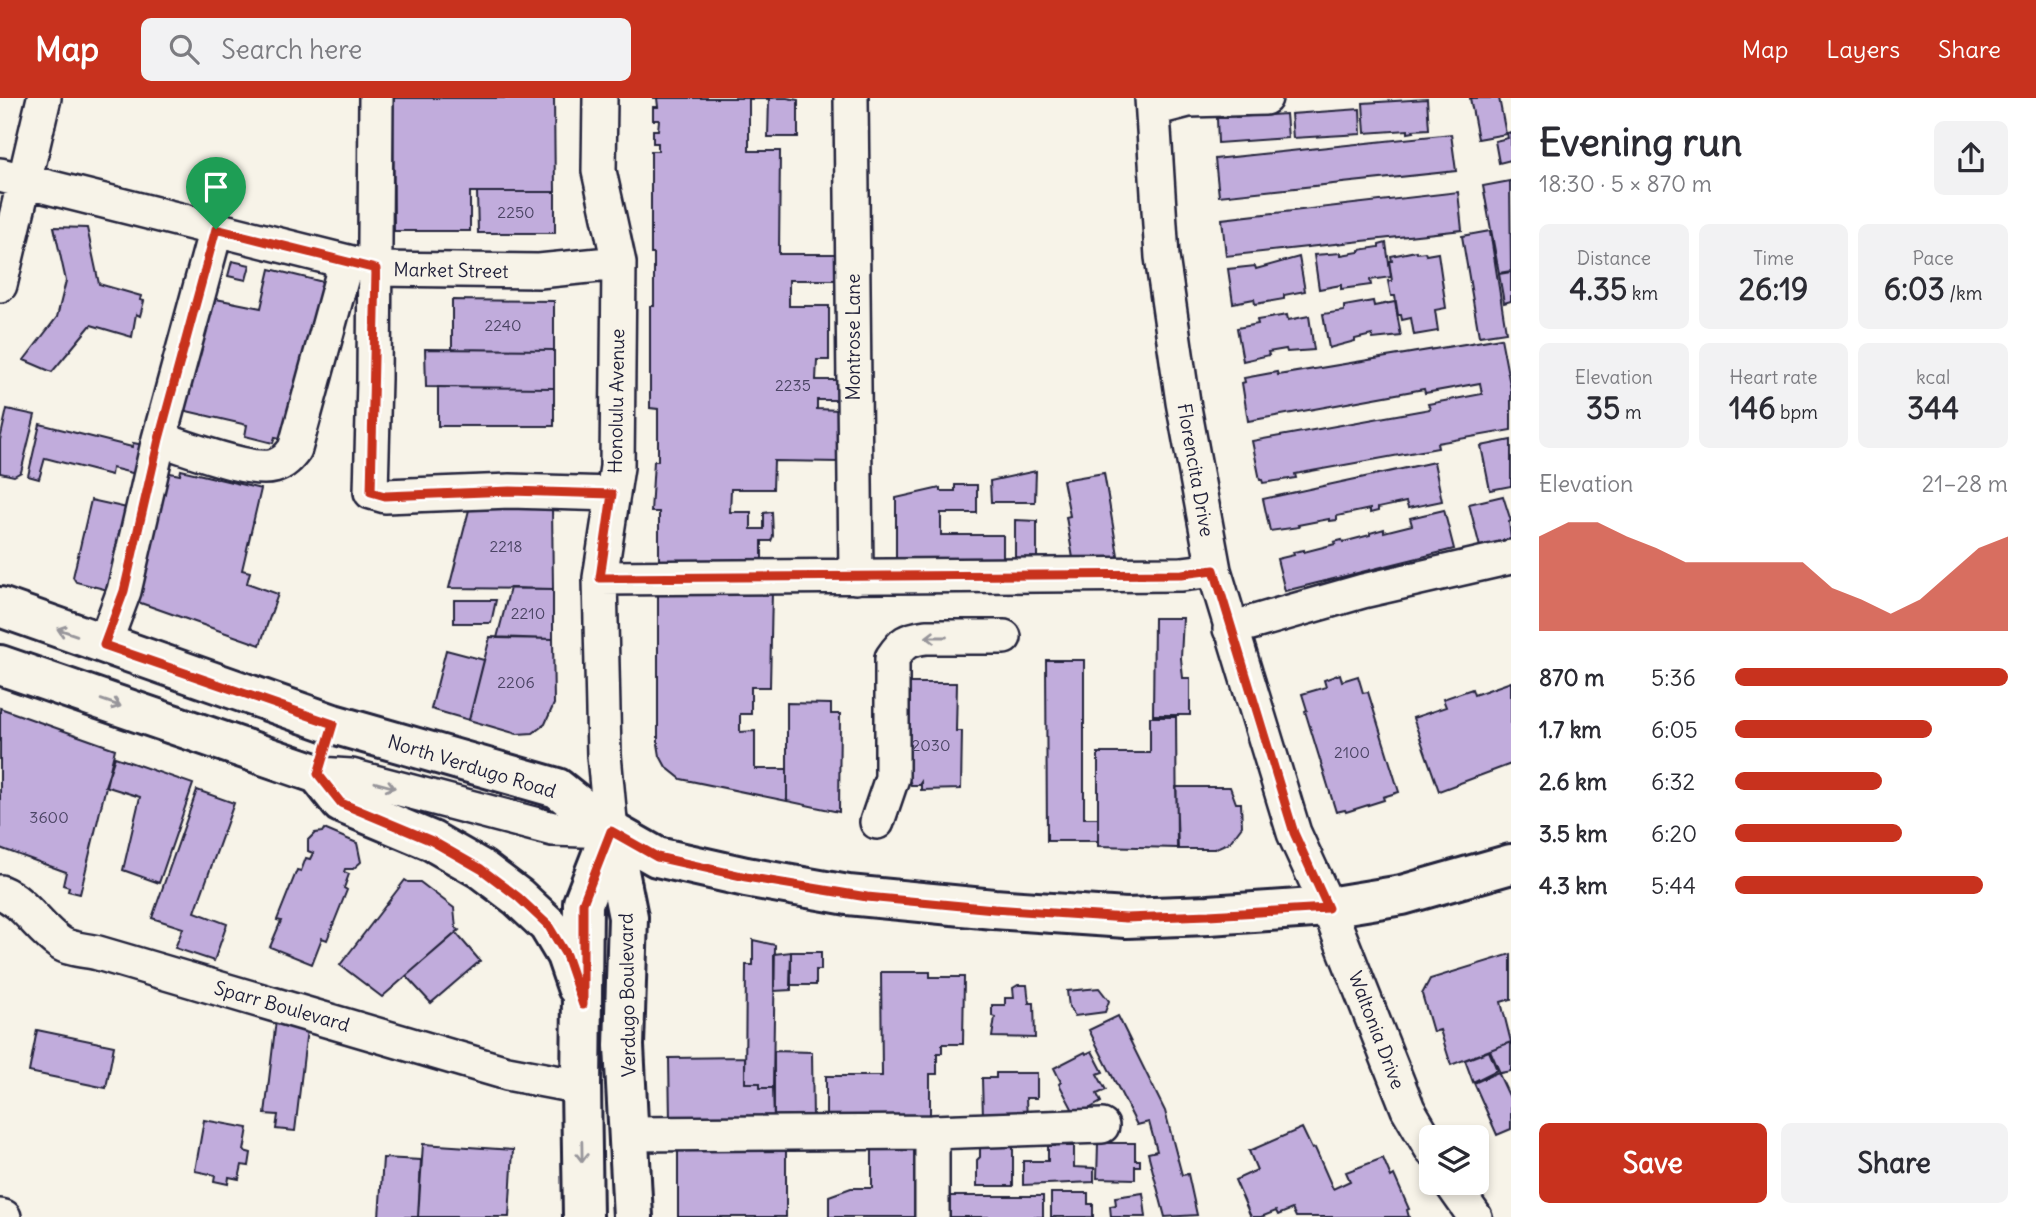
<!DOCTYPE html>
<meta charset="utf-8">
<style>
:root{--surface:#fff;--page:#f2f2f3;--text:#2b2b33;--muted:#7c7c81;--accent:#c8321e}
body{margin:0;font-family:Delius,sans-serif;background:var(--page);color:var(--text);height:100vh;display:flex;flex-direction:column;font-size:26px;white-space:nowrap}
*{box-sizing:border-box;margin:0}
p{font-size:23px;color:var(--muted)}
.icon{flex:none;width:38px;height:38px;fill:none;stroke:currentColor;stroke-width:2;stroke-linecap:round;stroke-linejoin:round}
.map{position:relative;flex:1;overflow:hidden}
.sheet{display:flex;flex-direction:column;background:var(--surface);width:525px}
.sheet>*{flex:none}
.tools{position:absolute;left:1419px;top:1027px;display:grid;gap:14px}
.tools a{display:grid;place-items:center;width:70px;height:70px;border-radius:10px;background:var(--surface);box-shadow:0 4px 10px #0003;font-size:35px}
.pin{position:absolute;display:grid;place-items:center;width:60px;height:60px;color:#fff;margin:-72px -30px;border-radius:50% 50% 50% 0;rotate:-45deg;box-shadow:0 0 7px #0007}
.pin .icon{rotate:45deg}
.round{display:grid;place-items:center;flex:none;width:74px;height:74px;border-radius:10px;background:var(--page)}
.summary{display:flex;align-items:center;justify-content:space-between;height:119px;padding:0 28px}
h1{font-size:38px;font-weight:800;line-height:52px}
.figures{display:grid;grid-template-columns:repeat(3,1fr);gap:10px;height:119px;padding:7px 28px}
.figures div{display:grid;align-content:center;border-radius:10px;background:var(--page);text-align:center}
.figures b{font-size:30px;font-weight:800}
.figures small{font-size:19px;font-weight:400}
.figures p{font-size:19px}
.chart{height:196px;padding:14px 28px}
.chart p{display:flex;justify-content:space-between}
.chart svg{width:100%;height:126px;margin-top:7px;fill:var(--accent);opacity:.7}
.action{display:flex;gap:14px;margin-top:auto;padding:14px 28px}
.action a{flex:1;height:80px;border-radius:10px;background:var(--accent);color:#fff;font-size:28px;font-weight:800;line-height:80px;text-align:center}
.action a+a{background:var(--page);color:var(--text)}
ul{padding:0 28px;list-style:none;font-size:23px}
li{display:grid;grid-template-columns:112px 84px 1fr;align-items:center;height:52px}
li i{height:18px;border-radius:9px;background:var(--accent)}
header{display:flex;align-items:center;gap:42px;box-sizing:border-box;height:98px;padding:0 35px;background:var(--accent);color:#fff}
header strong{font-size:33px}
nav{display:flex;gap:38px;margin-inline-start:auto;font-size:24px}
.search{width:490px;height:63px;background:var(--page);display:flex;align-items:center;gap:18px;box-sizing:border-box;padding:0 24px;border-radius:10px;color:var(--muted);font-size:26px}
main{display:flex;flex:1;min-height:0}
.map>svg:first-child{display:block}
</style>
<header>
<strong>Map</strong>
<div class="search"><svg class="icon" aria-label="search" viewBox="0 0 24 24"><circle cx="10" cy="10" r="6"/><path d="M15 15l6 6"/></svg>Search here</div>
<nav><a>Map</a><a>Layers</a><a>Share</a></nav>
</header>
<main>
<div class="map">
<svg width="1511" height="1119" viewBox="0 0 1511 1119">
<rect width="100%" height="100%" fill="#f7f3e8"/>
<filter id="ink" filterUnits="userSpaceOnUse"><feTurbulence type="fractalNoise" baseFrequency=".0143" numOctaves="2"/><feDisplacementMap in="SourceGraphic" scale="14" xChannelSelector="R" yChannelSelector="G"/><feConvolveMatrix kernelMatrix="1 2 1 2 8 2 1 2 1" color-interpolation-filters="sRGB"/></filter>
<g filter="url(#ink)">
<path fill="#c1acdc" stroke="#22223b" stroke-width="2" d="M393,0H554L555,94H470V133H394Z
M653,0H787L798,2V39H768L769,1H749V53H780L779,156H838V182H789V208H829V262H817L816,282H838V302H817V311L840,312V364L774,363L773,391H731L730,414H751V431H764V415L772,414L773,438L771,443H762V466H659V414H651L654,363H658V311L650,310V208H654V156H651V53H658V45H653V32H658L659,22H653V9H658L657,0Z
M1470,0H1499L1506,36L1478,41Z
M1427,1L1429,31L1413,32L1414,34L1408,35V32L1365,35L1363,5Z
M1360,11L1361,36L1293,40L1291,16Z
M1286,16L1288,40L1218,45L1217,20H1226V17H1236V19Z
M1511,34V62L1499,65L1495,43L1508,40L1507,35Z
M1451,36L1456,73L1219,98L1215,61Z
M1510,83L1511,173L1499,175L1483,88Z
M477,94H555V135H478Z
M1458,94L1462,132L1226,158L1222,121Z
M54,129L87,130L99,186L141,198L140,202L144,203L140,218L136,216L132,239L91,227L52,274L24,262L57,219L66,183Z
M1490,133L1506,234L1479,238L1462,138Z
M1386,145L1391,179L1370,182L1371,187L1341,191V187L1319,191L1314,157L1341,155V157L1359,154V152L1379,149V147Z
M1416,153L1417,155L1425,154L1426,157L1438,155L1446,210L1435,212L1438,233L1414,237L1411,220L1402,222L1401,217H1398L1395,198H1391L1388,183H1392L1389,163H1392L1391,158Z
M1299,159L1305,193L1284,197V201L1255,206L1254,201L1233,205L1228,171L1255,168L1256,171Z
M232,163L250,167L246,182L228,178Z
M270,171L323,184L285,341L275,339L273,345L245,338L247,327L178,311L206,199L261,210Z
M1511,174V203L1504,205L1499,176Z
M452,202L554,203V252L452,251Z
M1373,203L1374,208L1395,204L1401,238L1373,241L1372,237L1355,241V243L1329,250L1323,216L1344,213V208Z
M1287,217L1288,222L1309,218L1314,252L1287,254L1286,251L1268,254L1269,257L1243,263L1237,230L1258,226L1257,222Z
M1501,240L1511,292V332L1437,345L1438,350L1295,376L1296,380L1263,385L1262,382H1260L1252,343L1430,311L1428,306L1482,296L1480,285L1425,295L1424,291L1248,323L1242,285L1245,284L1244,280L1277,274L1278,277Z
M425,251L554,252V290L426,289Z
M438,289L554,290V328H438Z
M7,311L35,317L21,374L14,378L0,375V342Z
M40,326L132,349L133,345L144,347L136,376L112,370L111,377L45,360L39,381L28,378Z
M1511,342V388L1490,392L1481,348Z
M1434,364L1442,403L1408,410L1406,404L1378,410V413L1370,415V411L1337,418V422L1329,423V421L1298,427L1299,429L1270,433L1263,401Z
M181,372L261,391L242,472L250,474L247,485L278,496L260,547L135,503L165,374L180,377Z
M1036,373L1035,404H991L990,383Z
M1104,375L1119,463L1074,466L1066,419L1070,418L1063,382Z
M955,387H977V415H941V437H1003V465H896V400L940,390V393H955Z
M1503,398L1511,423L1509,424L1511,442L1480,449L1469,406Z
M91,402L127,410L108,492L76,484L73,479Z
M552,407L553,491L449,490L470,408Z
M1444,412L1454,451L1285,493L1277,461L1294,457L1293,454L1304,452V454L1335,446L1334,444L1342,442L1343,444L1370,437V435L1384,431V434L1412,427L1410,420Z
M1015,422L1037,423V465H1015Z
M510,490L553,491V541L497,540Z
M658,492L772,493L770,589H751V616H740V634L755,633V671H787V703L681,681L666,669L660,658L658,646Z
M454,502H496L491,525H454Z
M1154,520H1183L1181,560L1183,580H1190V617H1153Z
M490,539L553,541L554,606L545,626L533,635L517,636L469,622Z
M446,552L484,562L469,622L431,611Z
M1046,562H1084V720H1098V743H1047Z
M1340,576L1342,583L1358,578L1363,595L1368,594L1399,694L1383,699L1384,702L1346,714L1345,712L1336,714L1305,613L1307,612L1302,596L1326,589L1324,582Z
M1511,584V666L1439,693L1413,620L1446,609L1443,601L1472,591L1474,597Z
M898,585H957L956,633H962L961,691L921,692V684L919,687H911L910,684L904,683Z
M787,605L831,606V616H840L839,714L787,703Z
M0,610L115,651L80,796L68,793L69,789L63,787L66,774L0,750Z
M1150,619H1176L1177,750L1098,748V655H1150Z
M115,659L193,686L159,785L123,772L140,699L105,688Z
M1176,689H1230L1236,705H1241L1242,728L1230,744L1214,751H1178Z
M197,692L234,705L195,814L227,826L214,863L175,850L183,830L152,820Z
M324,731L357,745L361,764L353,771H345L344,774L349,776L344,790L347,792L327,842L322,840L312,866L270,849L281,823L277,822L297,772L301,773L306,760L310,761L313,755L308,753V742L315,735L322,734Z
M405,782L408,784H420L454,810L456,830L459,832L382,899L340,867Z
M456,835L480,863L431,905L406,878Z
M753,842L775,847L773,990H760V985H745L746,867H753Z
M791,854V892L774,893V856Z
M791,854H821V872H816V887H790Z
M1511,856V901L1501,904L1511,944L1451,967L1440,932L1433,934L1422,896L1430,881Z
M881,874H930V879H964L963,946H942V955H937V976H930V1022H826V978H882Z
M1018,887H1027L1029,905H1034L1035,940L992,939L995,919L992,918V907H1005V900H1014L1013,890Z
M1099,890L1109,903L1105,914L1075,918L1069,909L1067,893Z
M1118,918L1165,1013L1182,1077L1188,1076L1197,1117L1165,1119L1148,1055L1157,1053L1149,1024L1137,1027L1089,932Z
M276,922L307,931L295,1033L276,1031L278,1017L265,1016Z
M37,932L114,948L106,990L29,974Z
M1511,944V973L1500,975L1490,952Z
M774,953L812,954L813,1022L774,1023Z
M1092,953L1103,974L1097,976L1106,992L1097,996L1101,1004L1076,1018L1059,986L1061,984L1054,970L1085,954L1086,956Z
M1489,953L1497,972L1473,984L1465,962Z
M745,959V985H760V990H773L774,1023L670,1024L669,960Z
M1498,974L1511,1002V1031L1497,1037L1474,985Z
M996,975H1037V1000H1026L1027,1020H983L982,980H996Z
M204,1022L248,1030L244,1053L251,1055L249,1068L242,1067L239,1081L229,1079L228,1086L214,1083L215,1077L195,1073Z
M1302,1030L1312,1051L1315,1050L1333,1091L1350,1083L1346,1074L1383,1060L1391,1079L1394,1077L1409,1111L1407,1112L1409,1119H1296L1292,1111L1278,1117L1276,1113L1261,1119H1251L1235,1082L1257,1072L1249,1053Z
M1055,1040L1067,1041V1048H1074V1069L1094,1070V1084L1023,1087V1063H1048V1048H1055Z
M980,1045H1013V1088H977V1062L980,1059Z
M1098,1045H1135V1062H1140V1068H1135V1081L1097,1080Z
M423,1046L513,1052L509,1119H418Z
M786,1051V1119H678V1052Z
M872,1051H915V1119H829V1098L851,1090H872Z
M383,1060L421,1062L418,1119H379Z
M1051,1095H1088V1106H1093V1119H1051Z
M1143,1095L1146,1119H1111L1110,1108L1116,1107L1115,1099Z
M944,1098H1043V1119H944Z"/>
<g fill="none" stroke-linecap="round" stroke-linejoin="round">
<g stroke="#22223b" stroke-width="38">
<path id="minor" d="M376,0L374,281L371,394L385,398L510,393L613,396
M851,0L856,479
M1152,0L1162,159L1183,304L1214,472L1294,735L1328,809L1408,1011L1432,1052
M1153,11L1188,2L1265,0
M0,77L376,171L539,173L619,165
M0,187L44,0
M159,341C186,349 250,375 274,368C284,365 289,359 295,351L346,164
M600,480L1182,476L1214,472
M1230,531L1363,493L1511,459
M104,547L124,493L159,341L216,131
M318,676L351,678L553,731L611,733L604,657L600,480L617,369L619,165L599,73L600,0
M877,724L892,680V560C903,544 906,542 926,539H1004
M0,794C25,804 38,830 60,845C70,852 87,852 98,855L507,975L581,989
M932,1034V1119
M630,1036L932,1034L1102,1028
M1451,1085L1475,1119
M0,1118L4,1119"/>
</g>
<g stroke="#22223b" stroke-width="44">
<path id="major" d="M0,509L333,626L557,690L611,733L657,759L746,779L848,797L994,811L1126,820L1209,817L1328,809L1402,797L1511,766
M0,567L318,676
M318,676L341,705L432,743L481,771L518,799L548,827L566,857L577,889
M611,733L628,819L624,948L633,1119
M583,1119L581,989L583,805L611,733"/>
</g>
<use href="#minor" stroke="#f7f3e8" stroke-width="33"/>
<use href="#major" stroke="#f7f3e8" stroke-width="38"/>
</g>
<defs><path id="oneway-shaft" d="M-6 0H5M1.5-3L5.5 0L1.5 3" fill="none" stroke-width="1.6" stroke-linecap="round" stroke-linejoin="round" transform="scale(1.75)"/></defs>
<g stroke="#97959a">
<use href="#oneway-shaft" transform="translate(67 534) rotate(-161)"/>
<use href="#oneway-shaft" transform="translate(936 539) rotate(180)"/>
<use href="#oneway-shaft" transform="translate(111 605) rotate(19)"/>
<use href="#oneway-shaft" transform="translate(385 687) rotate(15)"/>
<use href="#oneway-shaft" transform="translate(582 1054) rotate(89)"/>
</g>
</g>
<g fill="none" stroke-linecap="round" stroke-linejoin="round" filter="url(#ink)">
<g stroke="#fff" stroke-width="14">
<path id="route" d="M216,131L376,171L371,394L385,398L510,393L612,396L600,480L1182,476L1214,472L1294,735L1328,810L1209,817L1126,820L994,811L867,799L746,779L657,759L611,733L583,805V907L566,857L548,827L518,799L481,771L432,743L341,705L318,676L333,626L104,547L124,493L159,341Z"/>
</g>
<use href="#route" stroke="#c8321e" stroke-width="9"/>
</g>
<g text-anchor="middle" stroke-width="7" stroke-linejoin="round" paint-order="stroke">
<g font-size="16" fill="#4a4463">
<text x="516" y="120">2250</text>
<text x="503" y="233">2240</text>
<text x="793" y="293">2235</text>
<text x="506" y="454">2218</text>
<text x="528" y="521">2210</text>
<text x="516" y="590">2206</text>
<text x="931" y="653">2030</text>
<text x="1352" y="660">2100</text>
<text x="49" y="725">3600</text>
</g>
<g font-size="19" fill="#22223b" stroke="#f7f3e8">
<text transform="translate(451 172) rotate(1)" y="7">Market Street</text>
<text transform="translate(853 239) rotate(-90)" y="7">Montrose Lane</text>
<text transform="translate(616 303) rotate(-89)" y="7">Honolulu Avenue</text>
<text transform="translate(1196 372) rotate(80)" y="7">Florencita Drive</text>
<text transform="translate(472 668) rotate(17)" y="7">North Verdugo Road</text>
<text transform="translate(627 897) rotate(-91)" y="7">Verdugo Boulevard</text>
<text transform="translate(282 908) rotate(16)" y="7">Sparr Boulevard</text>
<text transform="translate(1377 932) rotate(69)" y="7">Waltonia Drive</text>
</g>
</g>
</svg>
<div class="tools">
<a><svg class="icon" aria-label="layers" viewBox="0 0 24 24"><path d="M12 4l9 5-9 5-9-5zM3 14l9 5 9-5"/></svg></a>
</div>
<div class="pin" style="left:216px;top:131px;background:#1e9e55"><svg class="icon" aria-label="arrive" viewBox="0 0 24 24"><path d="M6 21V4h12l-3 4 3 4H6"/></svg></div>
</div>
<section class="sheet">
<div class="summary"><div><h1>Evening run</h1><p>18:30 · 5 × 870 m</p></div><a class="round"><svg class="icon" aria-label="share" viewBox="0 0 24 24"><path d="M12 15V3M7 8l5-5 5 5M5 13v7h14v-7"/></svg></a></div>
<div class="figures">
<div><p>Distance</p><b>4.35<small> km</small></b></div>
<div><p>Time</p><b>26:19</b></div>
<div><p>Pace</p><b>6:03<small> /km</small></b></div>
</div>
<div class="figures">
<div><p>Elevation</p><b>35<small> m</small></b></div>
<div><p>Heart rate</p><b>146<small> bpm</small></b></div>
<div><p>kcal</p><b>344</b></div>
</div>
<div class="chart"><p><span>Elevation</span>21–28 m</p>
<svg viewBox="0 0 160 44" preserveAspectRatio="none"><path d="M0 44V11L10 6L20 6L30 11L40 15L50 20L60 20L70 20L80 20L90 20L100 29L110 33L120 38L130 33L140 24L150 15L160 11V44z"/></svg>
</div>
<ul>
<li><b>870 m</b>5:36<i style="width:100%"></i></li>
<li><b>1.7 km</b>6:05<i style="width:72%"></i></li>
<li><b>2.6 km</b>6:32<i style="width:54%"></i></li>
<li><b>3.5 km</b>6:20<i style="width:61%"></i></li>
<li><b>4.3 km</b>5:44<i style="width:91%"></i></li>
</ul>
<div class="action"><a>Save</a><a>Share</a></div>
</section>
</main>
